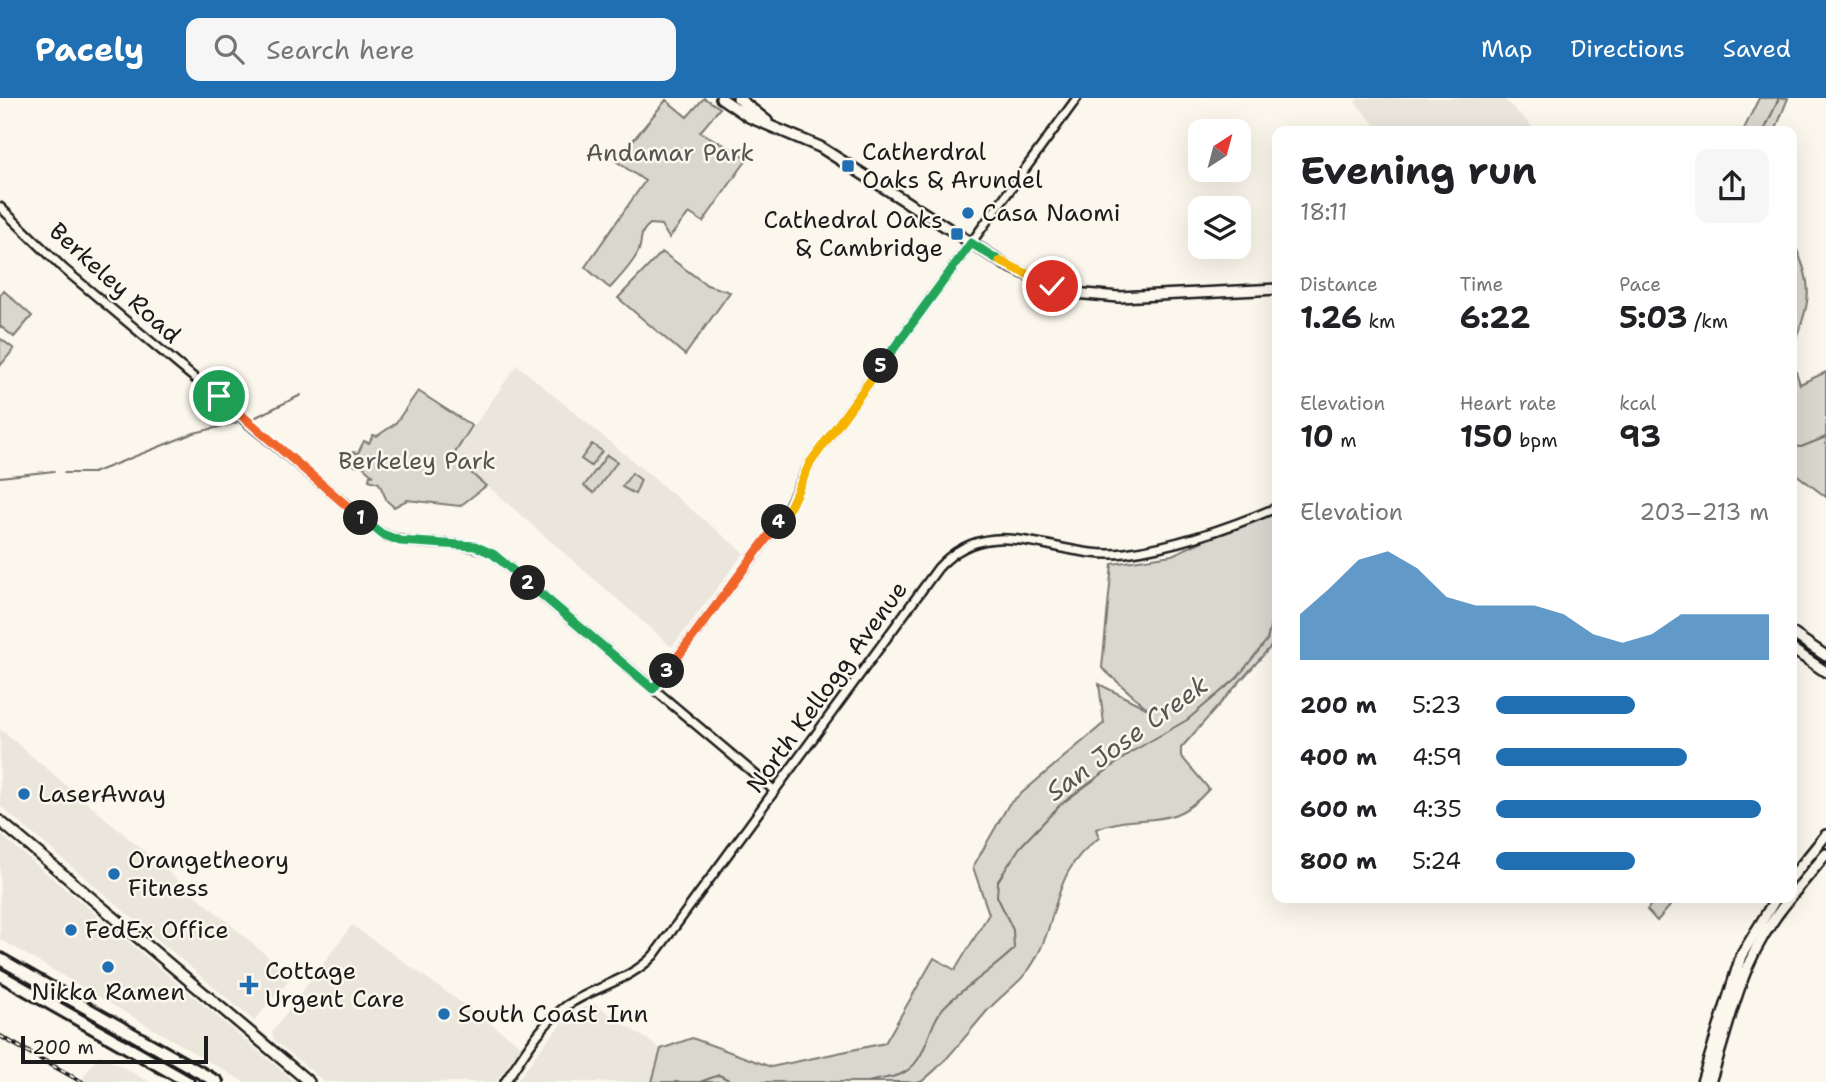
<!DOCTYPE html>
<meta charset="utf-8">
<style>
:root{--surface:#fff;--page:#f6f6f6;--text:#202124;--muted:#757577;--accent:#1f6fb2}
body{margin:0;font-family:"Shantell Sans",sans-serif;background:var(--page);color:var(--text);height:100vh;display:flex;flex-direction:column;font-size:26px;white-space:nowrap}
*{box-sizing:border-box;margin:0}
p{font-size:23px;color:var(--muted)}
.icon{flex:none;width:38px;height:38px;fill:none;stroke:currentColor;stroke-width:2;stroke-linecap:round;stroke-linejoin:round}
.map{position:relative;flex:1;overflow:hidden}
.drawer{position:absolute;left:1272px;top:28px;width:525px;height:777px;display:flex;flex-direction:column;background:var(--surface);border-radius:14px;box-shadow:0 7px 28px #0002}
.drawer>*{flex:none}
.needle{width:46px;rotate:36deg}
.tools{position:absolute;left:1188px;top:21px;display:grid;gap:14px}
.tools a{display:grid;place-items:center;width:63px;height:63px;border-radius:14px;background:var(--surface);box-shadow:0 7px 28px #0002;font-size:35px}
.scale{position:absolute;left:21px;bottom:18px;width:187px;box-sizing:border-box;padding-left:7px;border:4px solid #1c1c1c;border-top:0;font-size:19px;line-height:24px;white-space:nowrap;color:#1c1c1c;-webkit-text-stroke:5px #fbf7ec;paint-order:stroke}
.pin{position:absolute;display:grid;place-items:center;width:60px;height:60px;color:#fff;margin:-30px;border:4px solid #fff;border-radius:50%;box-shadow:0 2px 7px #0007}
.km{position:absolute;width:35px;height:35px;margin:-18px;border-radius:50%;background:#222;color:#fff;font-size:19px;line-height:35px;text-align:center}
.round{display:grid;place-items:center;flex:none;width:74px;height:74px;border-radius:14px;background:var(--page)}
.headline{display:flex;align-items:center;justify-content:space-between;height:119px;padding:0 28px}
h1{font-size:38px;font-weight:700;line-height:52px}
.figures{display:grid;grid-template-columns:repeat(3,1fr);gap:10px;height:119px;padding:7px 28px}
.figures div{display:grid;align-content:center}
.figures b{font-size:30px;font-weight:700}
.figures small{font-size:19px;font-weight:400}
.figures p{font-size:19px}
.chart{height:196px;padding:14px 28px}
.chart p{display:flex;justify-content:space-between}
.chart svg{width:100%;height:126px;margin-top:7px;fill:var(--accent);opacity:.7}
ul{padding:0 28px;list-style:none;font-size:23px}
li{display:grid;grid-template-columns:112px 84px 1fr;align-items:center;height:52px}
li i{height:18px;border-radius:9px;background:var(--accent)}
header{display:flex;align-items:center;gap:42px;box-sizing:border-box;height:98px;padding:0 35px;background:var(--accent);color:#fff}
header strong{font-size:33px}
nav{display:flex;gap:38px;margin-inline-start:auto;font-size:24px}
.search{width:490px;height:63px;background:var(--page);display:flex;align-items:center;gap:18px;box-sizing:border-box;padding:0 24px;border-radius:14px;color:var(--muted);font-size:26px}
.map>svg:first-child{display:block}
</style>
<header>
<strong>Pacely</strong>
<div class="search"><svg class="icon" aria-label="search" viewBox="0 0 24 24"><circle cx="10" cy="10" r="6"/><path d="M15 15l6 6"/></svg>Search here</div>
<nav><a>Map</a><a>Directions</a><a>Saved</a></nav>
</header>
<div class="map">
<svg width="1826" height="984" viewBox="0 0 1826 984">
<rect width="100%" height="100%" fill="#fbf7ec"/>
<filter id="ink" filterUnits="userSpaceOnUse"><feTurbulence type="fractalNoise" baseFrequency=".0143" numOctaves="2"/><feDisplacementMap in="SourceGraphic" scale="14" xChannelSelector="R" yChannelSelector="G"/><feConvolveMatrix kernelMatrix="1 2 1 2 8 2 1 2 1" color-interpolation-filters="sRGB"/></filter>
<g filter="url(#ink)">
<path fill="#eae6dc" d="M1359,0H1503L1537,33H1380L1355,4Z
M517,267L744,455L672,549L453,358Z
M0,631L292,879L254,923L0,708Z
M0,736L295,984H244L0,841Z
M352,827L522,948L496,984H325L274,942L272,934Z
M593,905L661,951L652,984H516L550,939L570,917Z
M99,956L149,984H80Z"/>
<path fill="#dad7ce" stroke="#7b7a75" stroke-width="2" d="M704,0L720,10L700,34L748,60L703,124L689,115L669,140L661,127L650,126C638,136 643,140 639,152C634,165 620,179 610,190L607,188L585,169L645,83L616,63L666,2L687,19Z
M1759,0H1788L1775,33H1743Z
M1792,141C1814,188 1812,202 1792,249Z
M662,154L707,187L730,194L685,257L618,200Z
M4,193L32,218L14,239L0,228V197Z
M1,241L14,251L0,268V242Z
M1792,261L1800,286L1826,274V399L1792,373Z
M418,293L472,328L453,358L470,370V374L486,388L460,408L407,402L394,409L387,403L379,385L369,382L370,377L374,378L361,367L363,365L355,368L348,360L353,354L358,355L364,343L369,345L373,337L377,338L395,326Z
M592,346L602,353L591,368L581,361Z
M607,357L617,364L594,395L584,388Z
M632,375L641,382L635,396L622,389Z
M1277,409L1278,528L1274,545L1181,650V658L1209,691C1169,737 1142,712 1096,731L1099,740C1051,773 1060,819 1035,862C1024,883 1003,895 987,913C965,938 948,963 921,984H652L661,951L692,940L771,969L885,945L934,860L955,872L989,816L973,769L1009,706L1104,625L1099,586L1148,611L1102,570L1112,466L1172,457Z
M1656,800H1677L1657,823L1647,812Z"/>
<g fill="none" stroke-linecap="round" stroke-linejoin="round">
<path stroke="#74726e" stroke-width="2" d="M1764,33L1779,0
M256,319L301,297
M1792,348L1801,349L1826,339
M64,375H93L194,335L236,325
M0,379L54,373
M700,984L719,977L733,984
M868,984C878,981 890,980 899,977C930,965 925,926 947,906C968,886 993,872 1014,851L1013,832L997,798L998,783L1020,749L1060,707L1133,653L1187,622L1237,580L1267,542L1278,498"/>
<g stroke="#1c1c1c" stroke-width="12">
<path id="minor" d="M0,109L64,171L376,432C413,455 455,437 493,456L775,693
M653,591L784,418L810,365L1077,0
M505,984C523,958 540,927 566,908C595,888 630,883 654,857L938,470C993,409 1058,464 1125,455C1177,448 1229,430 1278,409"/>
</g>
<g stroke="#1c1c1c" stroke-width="14">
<path id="major" d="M721,0L749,19L820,49L1006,167L1052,188L1074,195L1119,199L1278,191
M738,0L767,23
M1792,535L1826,558
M1792,551L1826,574
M0,723L309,984
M1792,779L1826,737
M1792,797L1826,756
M1702,984L1741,858L1776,800
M1710,984C1735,911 1738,863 1790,800"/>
</g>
<g stroke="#1c1c1c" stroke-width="16">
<path id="highway" d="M0,861L217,984
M0,877L188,984"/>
</g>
<use href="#minor" stroke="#fbf7ec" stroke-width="7"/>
<use href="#major" stroke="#fbf7ec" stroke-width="9"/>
<use href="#highway" stroke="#fbf7ec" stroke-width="10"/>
<g stroke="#1c1c1c" stroke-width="4.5">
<path id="rail" d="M0,938L82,984"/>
</g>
<use href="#rail" stroke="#fbf7ec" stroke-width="2" stroke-dasharray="5" stroke-linecap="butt"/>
</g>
</g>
<g fill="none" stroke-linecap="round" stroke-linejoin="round" filter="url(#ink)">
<g stroke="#fff" stroke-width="14">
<path id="split-1" d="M219,298L361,420"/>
</g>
<g stroke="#fff" stroke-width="14">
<path id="split-2" d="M361,420L382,436L400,443L475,448L493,456L528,485"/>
</g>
<g stroke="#fff" stroke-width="14">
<path id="split-3" d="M528,485L653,591L667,573"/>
</g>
<g stroke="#fff" stroke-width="14">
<path id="split-4" d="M667,573L779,424"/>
</g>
<g stroke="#fff" stroke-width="14">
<path id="split-5" d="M779,424L791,407L810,365L881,268"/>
</g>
<g stroke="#fff" stroke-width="14">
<path id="split-6" d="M881,268L971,145L1000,163"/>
</g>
<g stroke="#fff" stroke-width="14">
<path id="split-7" d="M1000,163L1052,188"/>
</g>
<use href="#split-1" stroke="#f0652b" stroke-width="9"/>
<use href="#split-2" stroke="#22a559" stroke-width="9"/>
<use href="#split-3" stroke="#22a559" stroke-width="9"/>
<use href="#split-4" stroke="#f0652b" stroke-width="9"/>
<use href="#split-5" stroke="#f5b400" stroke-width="9"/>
<use href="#split-6" stroke="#22a559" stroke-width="9"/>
<use href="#split-7" stroke="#f5b400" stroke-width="9"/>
</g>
<g fill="#1f6fb2" stroke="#fbf7ec" stroke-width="2.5">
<rect x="841" y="61" width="14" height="14" rx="3.5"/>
<circle cx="968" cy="115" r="7"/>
<rect x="950" y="129" width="14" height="14" rx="3.5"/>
<circle cx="24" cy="696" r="7"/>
<circle cx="114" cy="776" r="7"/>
<circle cx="71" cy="832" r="7"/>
<circle cx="108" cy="869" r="7"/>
<path d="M245.5 876.5h7v7h7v7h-7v7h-7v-7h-7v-7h7z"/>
<circle cx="444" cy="916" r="7"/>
</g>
<g text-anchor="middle" stroke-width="5" stroke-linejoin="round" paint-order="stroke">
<g font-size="24" fill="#1c1c1c" stroke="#fbf7ec" text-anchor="start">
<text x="862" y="62">Catherdral<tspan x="862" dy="28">Oaks &amp; Arundel</tspan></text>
<text x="982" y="123">Casa Naomi</text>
<text x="943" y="130" text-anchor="end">Cathedral Oaks<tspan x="943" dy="28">&amp; Cambridge</tspan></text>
<text x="38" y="704">LaserAway</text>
<text x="128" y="770">Orangetheory<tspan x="128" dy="28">Fitness</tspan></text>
<text x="85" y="840">FedEx Office</text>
<text x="265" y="881">Cottage<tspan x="265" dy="28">Urgent Care</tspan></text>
<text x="108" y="902" text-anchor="middle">Nikka Ramen</text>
<text x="458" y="924">South Coast Inn</text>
</g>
<g font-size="24" fill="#555451" stroke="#fbf7ec">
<text x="670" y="63">Andamar Park</text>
<text x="417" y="371">Berkeley Park</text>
</g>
<g font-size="24" fill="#1c1c1c" stroke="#fbf7ec">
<text transform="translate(115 185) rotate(42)" y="8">Berkeley Road</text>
<text transform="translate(827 589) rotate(-54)" y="8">North Kellogg Avenue</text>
</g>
<g font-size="26" font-style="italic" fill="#575653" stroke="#fbf7ec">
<text transform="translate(1127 640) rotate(-36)" y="9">San Jose Creek</text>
</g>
</g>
</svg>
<div class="tools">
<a><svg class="needle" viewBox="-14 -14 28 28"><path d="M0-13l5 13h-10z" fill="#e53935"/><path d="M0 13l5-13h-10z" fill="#757577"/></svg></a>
<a><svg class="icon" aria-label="layers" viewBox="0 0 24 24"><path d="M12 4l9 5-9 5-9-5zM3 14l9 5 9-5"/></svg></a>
</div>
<div class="scale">200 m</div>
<div class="pin" style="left:219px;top:298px;background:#1e9e55"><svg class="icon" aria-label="arrive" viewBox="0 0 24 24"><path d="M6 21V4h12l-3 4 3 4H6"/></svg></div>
<div class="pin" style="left:1052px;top:188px;background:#d93025"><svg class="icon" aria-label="check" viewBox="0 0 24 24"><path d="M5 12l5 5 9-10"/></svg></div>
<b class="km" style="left:361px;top:420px">1</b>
<b class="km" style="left:528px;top:485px">2</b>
<b class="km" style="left:667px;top:573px">3</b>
<b class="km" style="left:779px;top:424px">4</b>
<b class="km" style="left:881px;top:268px">5</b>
<section class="drawer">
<div class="headline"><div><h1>Evening run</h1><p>18:11</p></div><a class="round"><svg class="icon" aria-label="share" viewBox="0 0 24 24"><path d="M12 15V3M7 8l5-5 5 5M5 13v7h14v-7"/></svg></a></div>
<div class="figures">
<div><p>Distance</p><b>1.26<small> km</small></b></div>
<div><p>Time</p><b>6:22</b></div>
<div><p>Pace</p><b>5:03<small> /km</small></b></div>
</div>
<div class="figures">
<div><p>Elevation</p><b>10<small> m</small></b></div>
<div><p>Heart rate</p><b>150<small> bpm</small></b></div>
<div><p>kcal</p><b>93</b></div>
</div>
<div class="chart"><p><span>Elevation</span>203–213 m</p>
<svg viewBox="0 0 160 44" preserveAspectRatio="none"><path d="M0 44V28L10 19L20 9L30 6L40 12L50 22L60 25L70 25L80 25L90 28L100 35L110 38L120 35L130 28L140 28L150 28L160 28V44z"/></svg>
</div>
<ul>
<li><b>200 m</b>5:23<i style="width:51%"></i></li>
<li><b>400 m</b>4:59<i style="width:70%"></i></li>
<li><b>600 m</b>4:35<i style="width:97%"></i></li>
<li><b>800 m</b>5:24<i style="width:51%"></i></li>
</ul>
</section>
</div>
